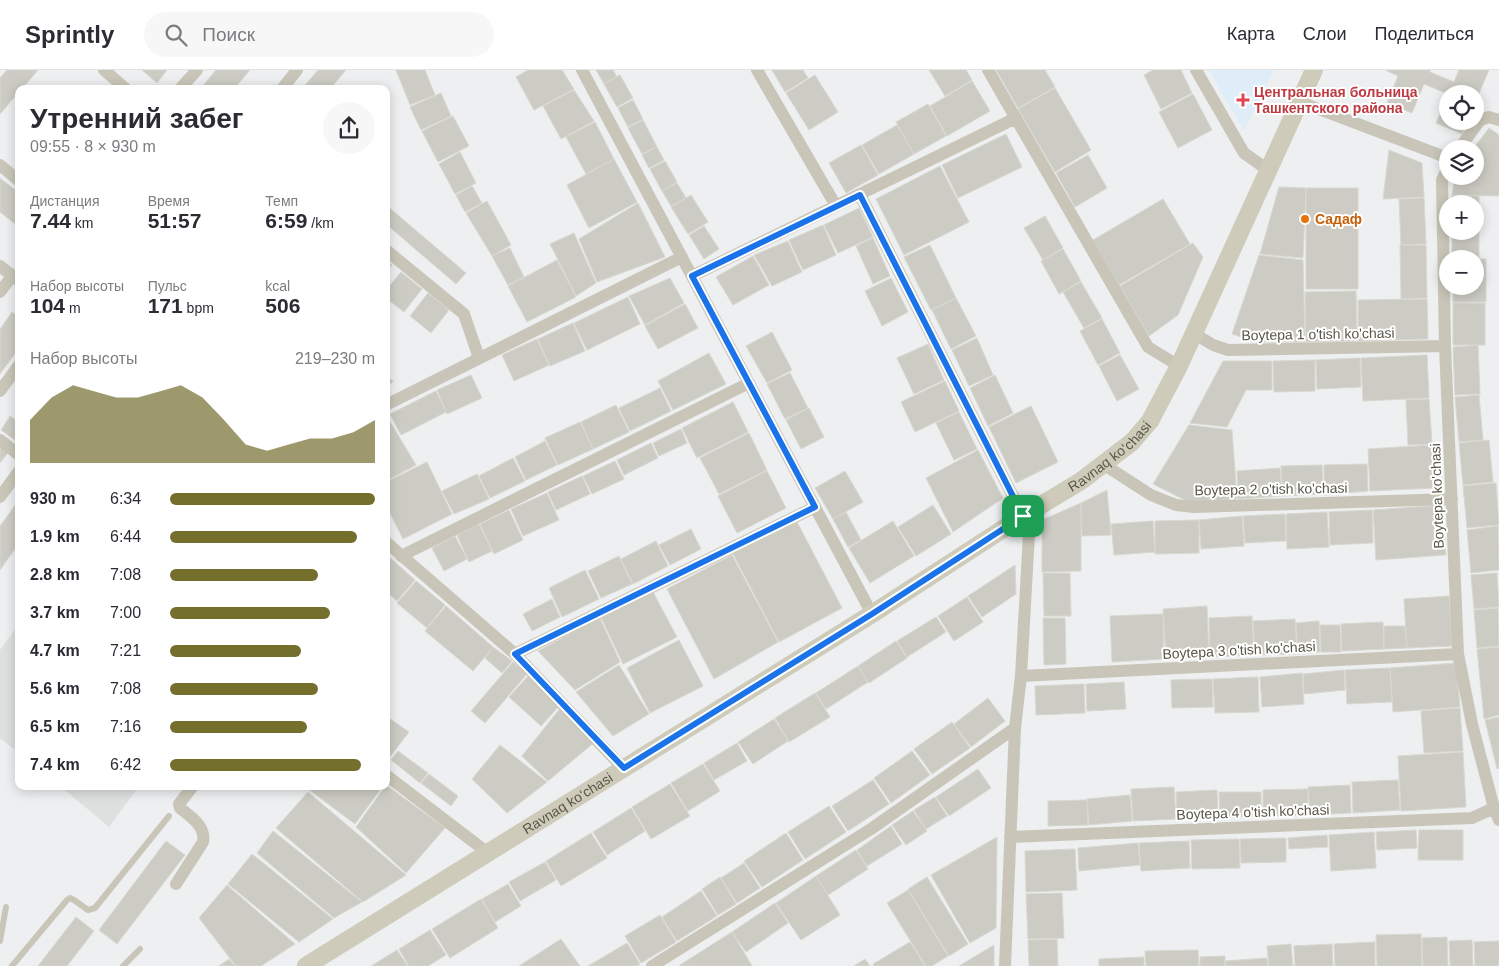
<!DOCTYPE html>
<html lang="ru">
<meta charset="utf-8">
<style>
:root{--surface:#fff;--page:#f7f7f7;--text:#2b2b33;--muted:#7c7c81;--line:#e1e1e2;--accent:#756f2e}
body{margin:0;font-family:Arial,sans-serif;background:var(--page);color:var(--text);height:100vh;display:flex;flex-direction:column;font-size:19px;white-space:nowrap}
*{box-sizing:border-box;margin:0}
p{font-size:16px;color:var(--muted)}
.icon{flex:none;width:28px;height:28px;fill:none;stroke:currentColor;stroke-width:2;stroke-linecap:round;stroke-linejoin:round}
.map{position:relative;flex:1;overflow:hidden}
.side{position:absolute;left:15px;top:15px;width:375px;height:705px;display:flex;flex-direction:column;background:var(--surface);border-radius:10px;box-shadow:0 2px 12px #0003}
.side>*{flex:none}
.buttons{position:absolute;left:1439px;top:15px;display:grid;gap:10px}
.buttons a{display:grid;place-items:center;width:45px;height:45px;border-radius:50%;background:var(--surface);box-shadow:0 2px 12px #0003;font-size:25px}
.pin{position:absolute;display:grid;place-items:center;width:42px;height:42px;color:#fff;margin:-21px;border-radius:10px;box-shadow:0 2px 8px #0006}
.round{display:grid;place-items:center;flex:none;width:52px;height:52px;border-radius:26px;background:var(--page)}
.head{display:flex;align-items:center;justify-content:space-between;height:85px;padding:0 15px}
h1{font-size:28px;font-weight:700;line-height:38px}
.metrics{display:grid;grid-template-columns:repeat(3,1fr);gap:8px;height:85px;padding:5px 15px}
.metrics div{display:grid;align-content:center}
.metrics b{font-size:21px;font-weight:700}
.metrics small{font-size:14px;font-weight:400}
.metrics p{font-size:14px}
.chart{height:140px;padding:10px 15px}
.chart p{display:flex;justify-content:space-between}
.chart svg{width:100%;height:90px;margin-top:5px;fill:var(--accent);opacity:.7}
ul{padding:0 15px;list-style:none;font-size:16px}
li{display:grid;grid-template-columns:80px 60px 1fr;align-items:center;height:38px}
li i{height:12px;border-radius:6px;background:var(--accent)}
header{display:flex;align-items:center;gap:30px;box-sizing:border-box;height:70px;padding:0 25px;background:var(--surface);border-bottom:1px solid var(--line)}
header strong{font-size:24px}
nav{display:flex;gap:28px;margin-inline-start:auto;font-size:18px}
.search{width:350px;height:45px;background:var(--page);display:flex;align-items:center;gap:12px;box-sizing:border-box;padding:0 18px;border-radius:28px;color:var(--muted);font-size:19px}
.map>svg:first-child{display:block}
</style>
<header>
<strong>Sprintly</strong>
<div class="search"><svg class="icon" aria-label="search" viewBox="0 0 24 24"><circle cx="10" cy="10" r="6"/><path d="M15 15l6 6"/></svg>Поиск</div>
<nav><a>Карта</a><a>Слои</a><a>Поделиться</a></nav>
</header>
<div class="map">
<svg width="1499" height="896" viewBox="0 0 1499 896">
<rect width="100%" height="100%" fill="#edeff0"/>
<path fill="#dee0e0" d="M19,554V683L0,668V580Z
M60,716H139L109,757Z"/>
<path fill="#deedf8" d="M1209,0H1274L1244,61Z"/>
<path fill="#ccccc4" stroke="#d8d8d1" d="M7,0H38L22,19H19V22L0,44V8Z
M142,0H167L157,13Z
M216,0H250L234,19H200Z
M318,0H346L330,19H302Z
M396,0H425L435,25L410,35Z
M528,0H562L574,19L534,40L516,7Z
M596,0H613L617,7L604,14Z
M772,0H803L808,8L785,22Z
M929,0H966L972,10L945,26Z
M996,0H1045L1055,17L1018,38Z
M1153,0H1181L1192,23L1161,39L1144,5Z
M1388,0H1430V2L1454,12L1459,0H1489L1475,33V24H1448L1424,14L1412,43L1387,33L1398,6L1387,1Z
M620,5L633,28L617,37L604,14Z
M815,5L838,42L809,60L786,23Z
M972,11L990,41L947,66L930,36Z
M1055,18L1091,80L1055,102L1018,39Z
M574,20L594,51L561,69L543,36Z
M441,23L451,46L421,60L410,37Z
M1193,24L1212,60L1178,78L1159,42Z
M1448,26V51H1467L1462,64L1436,53Z
M633,30L643,49L628,57L618,38Z
M928,34L946,66L914,84L896,52Z
M453,46L469,76L438,92L422,61Z
M643,50L657,77L642,84L628,58Z
M595,52L614,89L586,104L566,67Z
M897,55L914,84L879,104L862,75Z
M1489,58L1499,65V126L1452,125L1455,106H1475V79H1473Z
M1006,64L1022,97L958,128L942,95Z
M861,75L878,105L846,123L829,93Z
M657,77L664,90L649,98L642,85Z
M1389,80L1422,93L1424,127L1383,129Z
M460,82L476,113L455,124L439,94Z
M1088,85L1107,118L1075,137L1056,103Z
M614,89L637,132L589,158L567,115Z
M665,91L677,112L662,121L650,99Z
M940,96L969,152L904,185L876,129Z
M0,108L19,123V157L0,142Z
M677,113L686,128L671,136L662,121Z
M472,116L482,133L465,142L456,125Z
M1279,117L1306,118L1303,188L1260,184Z
M1306,118H1358V219H1306Z
M691,125L708,152L688,164L671,137Z
M1452,126H1479V188H1452V161H1475V134H1452Z
M1424,128L1426,174L1401,175L1399,129Z
M1163,129L1190,174L1119,215L1093,170Z
M487,131L511,175L492,186L466,143Z
M638,133L665,187L597,212L579,169Z
M386,135L466,203L456,214L386,154Z
M859,138L873,167L838,183L824,155Z
M1045,146L1063,178L1043,190L1024,158Z
M823,155L836,185L803,200L789,170Z
M704,156L719,179L704,189L689,165Z
M574,163L596,213L576,226L550,174Z
M873,168L890,206L873,214L856,176Z
M788,171L802,202L772,216L754,185Z
M1193,173L1203,187L1178,245L1149,266L1120,216Z
M930,175L956,228L931,240L904,187Z
M1400,175H1426L1427,228L1401,229Z
M510,178L524,207L508,215L492,186Z
M1063,179L1081,211L1059,224L1041,191Z
M1259,185L1303,190L1305,272H1257L1232,264Z
M753,186L769,215L733,235L716,207Z
M1466,189H1486V232H1453V216H1475V189Z
M557,190L576,227L527,252L508,216Z
M386,191L392,195L386,202Z
M401,202L422,219L404,242L386,228V220Z
M670,208L684,233L645,255L629,226Z
M891,208L908,242L882,256L865,221Z
M1081,212L1102,248L1084,258L1063,222Z
M1356,221L1357,271L1306,272L1305,222Z
M428,223L449,240L431,263L410,246Z
M628,227L640,254L587,280L574,253Z
M956,228L976,266L951,279L932,240Z
M1427,229L1428,269L1358,271V230Z
M1453,233H1485V275H1453Z
M685,234L698,258L658,279L645,256Z
M12,242L19,247V278L0,304V259Z
M1102,249L1120,283L1098,295L1080,261Z
M573,253L585,281L550,296L538,269Z
M772,262L792,300L767,313L746,276Z
M977,268L993,305L969,316L952,280Z
M537,269L549,295L514,311L502,285Z
M928,274L944,310L914,324L897,288Z
M1478,275L1480,324L1455,325L1453,277Z
M709,283L726,314L673,340L658,311Z
M1120,285L1139,319L1117,331L1099,296Z
M1427,285L1429,328L1363,331L1361,288Z
M1360,288L1361,317L1317,319L1316,290Z
M1315,290V321L1274,322L1273,291Z
M1223,291H1272V320H1246L1227,357L1190,353Z
M790,303L808,338L785,349L767,314Z
M471,305L482,328L447,344L437,320Z
M995,305L1013,343L988,356L970,318Z
M386,306L393,311L386,319Z
M945,311L959,341L915,362L901,332Z
M660,318L671,341L630,361L619,338Z
M436,321L446,342L401,365L390,344Z
M1479,325L1483,370L1459,372L1455,327Z
M1429,329L1432,374L1408,375L1406,330Z
M733,332L748,362L697,388L682,358Z
M616,335L629,362L593,379L581,352Z
M1031,336L1058,392L1016,413L989,357Z
M809,338L824,367L801,379L786,350Z
M959,342L977,379L954,390L936,353Z
M10,346L19,352V373L1,360Z
M389,350L416,395L386,411V354Z
M580,352L593,379L558,395L545,368Z
M1189,355L1232,360L1237,429L1191,433L1153,414Z
M681,359L687,373L659,386L653,373Z
M749,363L767,400L719,424L700,388Z
M1489,370L1493,412L1463,415L1459,373Z
M545,371L557,395L526,410L515,387Z
M0,373L10,380L0,393Z
M651,373L658,388L624,405L617,390Z
M1432,375L1434,418L1370,421L1368,379Z
M978,380L1003,428L953,462L926,408Z
M513,388L525,411L490,428L479,406Z
M615,391L624,409L592,424L583,406Z
M427,392L452,444L403,469L386,435V412Z
M1367,394L1368,421L1324,425V395Z
M1322,395L1323,424L1283,426L1281,396Z
M1280,398L1282,426L1238,429L1237,401Z
M767,401L786,438L737,463L718,426Z
M845,401L863,432L833,449L815,418Z
M477,404L489,429L454,444L442,421Z
M582,406L590,424L556,440L548,422Z
M1496,413L1499,455L1467,458L1463,416Z
M1107,420L1111,465L1082,466L1081,433Z
M547,423L559,450L523,466L511,439Z
M19,430V473L0,500V456Z
M1081,433V501L1042,502V450Z
M933,435L951,464L916,486L898,457Z
M1442,435L1446,485L1376,490L1373,440Z
M509,440L523,470L494,484L480,454Z
M1372,440L1373,473L1330,475L1329,442Z
M846,442L861,470L848,477L833,449Z
M1327,442L1329,477L1287,479L1286,444Z
M1285,444L1286,471L1245,473L1243,446Z
M1242,446L1244,476L1201,479L1199,450Z
M1199,450V483L1155,484V451Z
M893,451L914,486L870,513L849,478Z
M1153,451L1155,482L1114,485L1111,454Z
M797,452L842,538L779,572L733,484Z
M479,454L492,481L469,492L457,465Z
M1498,456L1499,500L1471,503L1467,460Z
M691,459L701,479L670,495L659,475Z
M455,466L467,489L444,501L432,478Z
M656,471L668,496L633,514L621,489Z
M386,484L415,510L397,531L386,521Z
M732,485L778,572L714,609L667,519Z
M619,486L632,514L601,528L588,501Z
M1015,495L1016,524L982,547L968,526Z
M585,500L599,529L562,547L549,518Z
M1043,503H1070L1071,546H1044Z
M1497,503L1499,537L1474,539L1471,505Z
M416,511L445,535L427,558L397,533Z
M653,522L677,567L623,594L601,547Z
M1449,526L1452,576L1407,578L1404,529Z
M967,527L983,552L954,571L938,546Z
M552,529L560,547L532,561L523,544Z
M446,536L493,577L473,601L425,561Z
M1207,536L1209,587L1166,589L1163,539Z
M1498,538L1499,576L1477,578L1474,540Z
M1163,544L1164,589L1112,592L1110,546Z
M1252,546L1254,585L1210,587L1209,548Z
M936,547L946,562L907,587L897,571Z
M600,548L620,592L575,620L538,581Z
M1043,548H1065L1066,594L1044,595Z
M1295,549L1297,584L1255,585L1253,551Z
M1319,551L1320,582L1298,584L1296,553Z
M1383,552L1384,579L1342,581L1341,554Z
M1320,555H1340L1341,582H1321Z
M1384,556H1405L1407,578L1384,579Z
M679,570L703,616L650,643L627,598Z
M896,571L907,588L869,613L858,596Z
M493,577L512,591L502,603L485,588Z
M1499,577V645L1484,649L1477,579Z
M513,592L527,604L485,653L471,641Z
M1456,593L1460,637L1393,642L1390,598Z
M619,595L649,644L613,666L576,622Z
M858,596L868,612L826,639L816,623Z
M1390,598L1392,632L1347,634L1345,600Z
M1344,600L1345,620L1304,624L1303,604Z
M1302,603L1304,634L1262,637L1260,607Z
M528,606L560,635L541,656L509,627Z
M1258,607L1259,642L1215,643L1213,609Z
M1212,609L1213,637L1172,638L1171,610Z
M1124,612L1126,639L1087,641L1086,614Z
M1084,614L1085,643L1036,645L1035,616Z
M815,623L830,647L789,672L775,648Z
M988,628L1005,651L971,677L954,654Z
M562,636L596,671L548,711L522,686Z
M1460,638L1463,681L1424,683L1421,641Z
M386,646L409,662L389,688L386,686Z
M1499,647V698L1497,699L1485,650Z
M774,649L788,671L753,694L738,672Z
M952,652L970,678L932,704L914,679Z
M737,673L747,691L714,710L704,693Z
M500,675L547,712L507,743L472,709Z
M398,681L428,703L420,713L391,690Z
M912,681L930,705L891,733L874,708Z
M1463,682L1466,737L1401,741L1398,686Z
M703,694L720,721L688,741L671,713Z
M978,699L991,718L949,746L936,727Z
M429,704L458,726L451,736L421,713Z
M873,710L889,734L848,761L832,736Z
M1398,710L1400,740L1353,743L1352,712Z
M670,714L690,746L651,769L632,737Z
M386,715L445,758L406,803L356,757Z
M1350,715L1351,743L1310,745L1308,717Z
M304,716H383L355,754Z
M1174,717L1176,749L1133,751L1131,719Z
M1308,719V745L1263,746V720Z
M1217,720L1218,747L1177,749L1176,722Z
M308,722L406,805L363,832L276,758Z
M1219,722H1261V746L1220,747Z
M1130,725L1132,751L1089,755L1087,729Z
M935,727L947,746L926,759L914,740Z
M1087,730L1088,755L1048,756V731Z
M829,736L846,762L805,789L788,762Z
M631,738L645,761L607,785L593,762Z
M913,741L927,761L906,775L892,755Z
M891,756L902,774L867,796L857,780Z
M1416,760L1417,778L1377,780L1376,762Z
M1419,760H1463V790H1418Z
M273,761L362,832L334,848L257,783Z
M1374,762L1376,798L1331,801L1329,765Z
M591,763L607,788L561,816L546,791Z
M786,763L803,790L762,817L744,791Z
M1327,765L1328,777L1289,779L1288,768Z
M997,767L996,858L970,873L931,805Z
M1286,768V792L1241,793L1240,769Z
M1239,769L1240,798L1192,799L1191,770Z
M166,771L185,785L117,874L99,860Z
M1189,771L1190,798L1141,801L1139,773Z
M1138,773L1140,795L1079,801L1078,778Z
M1075,779L1077,820L1026,822L1025,781Z
M856,780L868,799L828,825L816,806Z
M252,784L333,849L299,872L228,814Z
M545,792L556,810L520,831L509,812Z
M744,793L760,818L737,833L721,808Z
M816,806L840,845L801,870L776,833Z
M720,807L736,834L718,845L702,819Z
M927,807L968,874L949,886L908,819Z
M508,814L521,836L495,852L482,829Z
M227,815L295,874L261,896H236L199,848Z
M908,820L948,886L932,896H926L887,833Z
M701,821L717,846L677,871L662,847Z
M1062,823L1064,868L1028,869L1026,824Z
M481,829L498,858L450,888L432,859Z
M775,833L788,853L746,882L732,862Z
M660,845L676,872L641,893L625,866Z
M76,847L94,861L67,896H38Z
M430,860L446,885L428,896H409L399,879Z
M732,862L752,896H680V895Z
M1421,864L1422,896H1377L1376,865Z
M1447,867L1448,896H1423L1422,868Z
M561,869L580,896H519Z
M1057,869L1058,896H1029L1028,870Z
M1472,870L1473,896H1450L1449,871Z
M1499,871V896H1475L1474,872Z
M910,872L925,896H874L873,894Z
M1375,872V896H1335L1334,874Z
M627,873L640,894L637,896H588Z
M1291,874L1293,896H1269L1267,876Z
M1332,874L1333,896H1295L1294,876Z
M994,875V896H959Z
M397,880L408,896H371Z
M1198,880L1199,896H1146L1145,881Z
M1225,886V896H1200V887Z
M1144,887V896H1099V889Z
M1267,888L1268,896H1226L1225,891Z
M229,889L235,896H219Z
M865,889L870,896H854Z"/>
<g fill="none" stroke-linecap="round" stroke-linejoin="round">
<path stroke="#c9c6b9" stroke-width="6" d="M0,871L6,837
M12,896L67,830L70,828L74,830L88,840L95,838L169,746
M123,896L140,879"/>
<path stroke="#c9c6b9" stroke-width="12" d="M104,0L126,19
M582,0L872,544
M757,0L836,136
M988,0L1148,277L1179,296
M1196,0L1244,83L1268,100
M180,19L197,0
M282,19L297,0
M1300,32L1448,88
M1459,79L1480,50L1489,47L1499,50
M0,95L19,111
M1448,97L1442,110L1445,276L1458,584L1472,654L1494,738L1499,750
M860,125L1023,446L1029,464L1021,606L1015,658L1005,896
M386,180L464,244L479,288
M0,196L19,211
M692,206L1016,48
M0,222L12,206
M1195,264L1213,275L1228,280L1445,276
M0,321L19,295
M386,335L682,187
M0,370L19,385
M1103,394L1151,425L1176,435L1194,437L1452,429
M0,427L19,401
M386,472L515,584L624,699
M401,486L749,313
M515,584L815,437
M1021,606L1458,584
M386,705L488,783
M1010,767L1472,748L1494,738
M176,814L203,772C206,756 191,747 180,738L179,734L193,716
M652,896L871,759L1015,658"/>
<path stroke="#cecbba" stroke-width="18" id="s1" d="M306,896L872,544L1023,446L1081,411L1132,372L1150,351L1179,296L1314,0"/>
</g>
<g fill="none" stroke-linecap="round" stroke-linejoin="round">
<g stroke="#fff" stroke-width="10">
<path id="route" d="M860,125L1023,446L872,544L624,698L515,584L815,437L692,206Z"/>
</g>
<use href="#route" stroke="#1a73e8" stroke-width="6"/>
</g>
<path fill="#e0444e" stroke="#fff" stroke-width="2" d="M1240.5 22.5h5v5h5v5h-5v5h-5v-5h-5v-5h5z"/>
<circle fill="#e8710a" stroke="#fff" stroke-width="2" cx="1305" cy="149" r="5"/>
<g text-anchor="middle" stroke-width="4" stroke-linejoin="round" paint-order="stroke">
<g font-size="14" font-weight="bold" fill="#be3a42" stroke="#fff" text-anchor="start">
<text x="1254" y="27">Центральная больница<tspan x="1254" dy="16">Ташкентского района</tspan></text>
</g>
<g font-size="14" font-weight="bold" fill="#c56008" stroke="#fff" text-anchor="start">
<text x="1315" y="154">Садаф</text>
</g>
<g font-size="14" fill="#595647" stroke="#fff">
<text transform="translate(1318 264) rotate(-1)" y="5">Boytepa 1 o'tish ko'chasi</text>
<text dy="5" stroke="none"><textPath href="#s1" startOffset="952">Ravnaq ko‘chasi</textPath></text>
<text transform="translate(1271 419) rotate(-1)" y="5">Boytepa 2 o'tish ko'chasi</text>
<text transform="translate(1437 426) rotate(-92)" y="5">Boytepa ko'chasi</text>
<text transform="translate(1239 580) rotate(-3)" y="5">Boytepa 3 o'tish ko'chasi</text>
<text dy="5" stroke="none"><textPath href="#s1" startOffset="308">Ravnaq ko‘chasi</textPath></text>
<text transform="translate(1253 742) rotate(-2)" y="5">Boytepa 4 o'tish ko'chasi</text>
</g>
</g>
</svg>
<div class="buttons">
<a><svg class="icon" aria-label="locate" viewBox="0 0 24 24"><circle cx="12" cy="12" r="6"/><path d="M12 2v4M12 18v4M2 12h4M18 12h4"/></svg></a>
<a><svg class="icon" aria-label="layers" viewBox="0 0 24 24"><path d="M12 4l9 5-9 5-9-5zM3 14l9 5 9-5"/></svg></a>
<a>+</a>
<a>−</a>
</div>
<div class="pin" style="left:1023px;top:446px;background:#1e9e55"><svg class="icon" aria-label="arrive" viewBox="0 0 24 24"><path d="M6 21V4h12l-3 4 3 4H6"/></svg></div>
<section class="side">
<div class="head"><div><h1>Утренний забег</h1><p>09:55 · 8 × 930 m</p></div><a class="round"><svg class="icon" aria-label="share" viewBox="0 0 24 24"><path d="M12 15V3M7 8l5-5 5 5M5 13v7h14v-7"/></svg></a></div>
<div class="metrics">
<div><p>Дистанция</p><b>7.44<small> km</small></b></div>
<div><p>Время</p><b>51:57</b></div>
<div><p>Темп</p><b>6:59<small> /km</small></b></div>
</div>
<div class="metrics">
<div><p>Набор высоты</p><b>104<small> m</small></b></div>
<div><p>Пульс</p><b>171<small> bpm</small></b></div>
<div><p>kcal</p><b>506</b></div>
</div>
<div class="chart"><p><span>Набор высоты</span>219–230 m</p>
<svg viewBox="0 0 160 44" preserveAspectRatio="none"><path d="M0 44V23L10 12L20 6L30 9L40 12L50 12L60 9L70 6L80 12L90 23L100 35L110 38L120 35L130 32L140 32L150 29L160 23V44z"/></svg>
</div>
<ul>
<li><b>930 m</b>6:34<i style="width:100%"></i></li>
<li><b>1.9 km</b>6:44<i style="width:91%"></i></li>
<li><b>2.8 km</b>7:08<i style="width:72%"></i></li>
<li><b>3.7 km</b>7:00<i style="width:78%"></i></li>
<li><b>4.7 km</b>7:21<i style="width:64%"></i></li>
<li><b>5.6 km</b>7:08<i style="width:72%"></i></li>
<li><b>6.5 km</b>7:16<i style="width:67%"></i></li>
<li><b>7.4 km</b>6:42<i style="width:93%"></i></li>
</ul>
</section>
</div>
